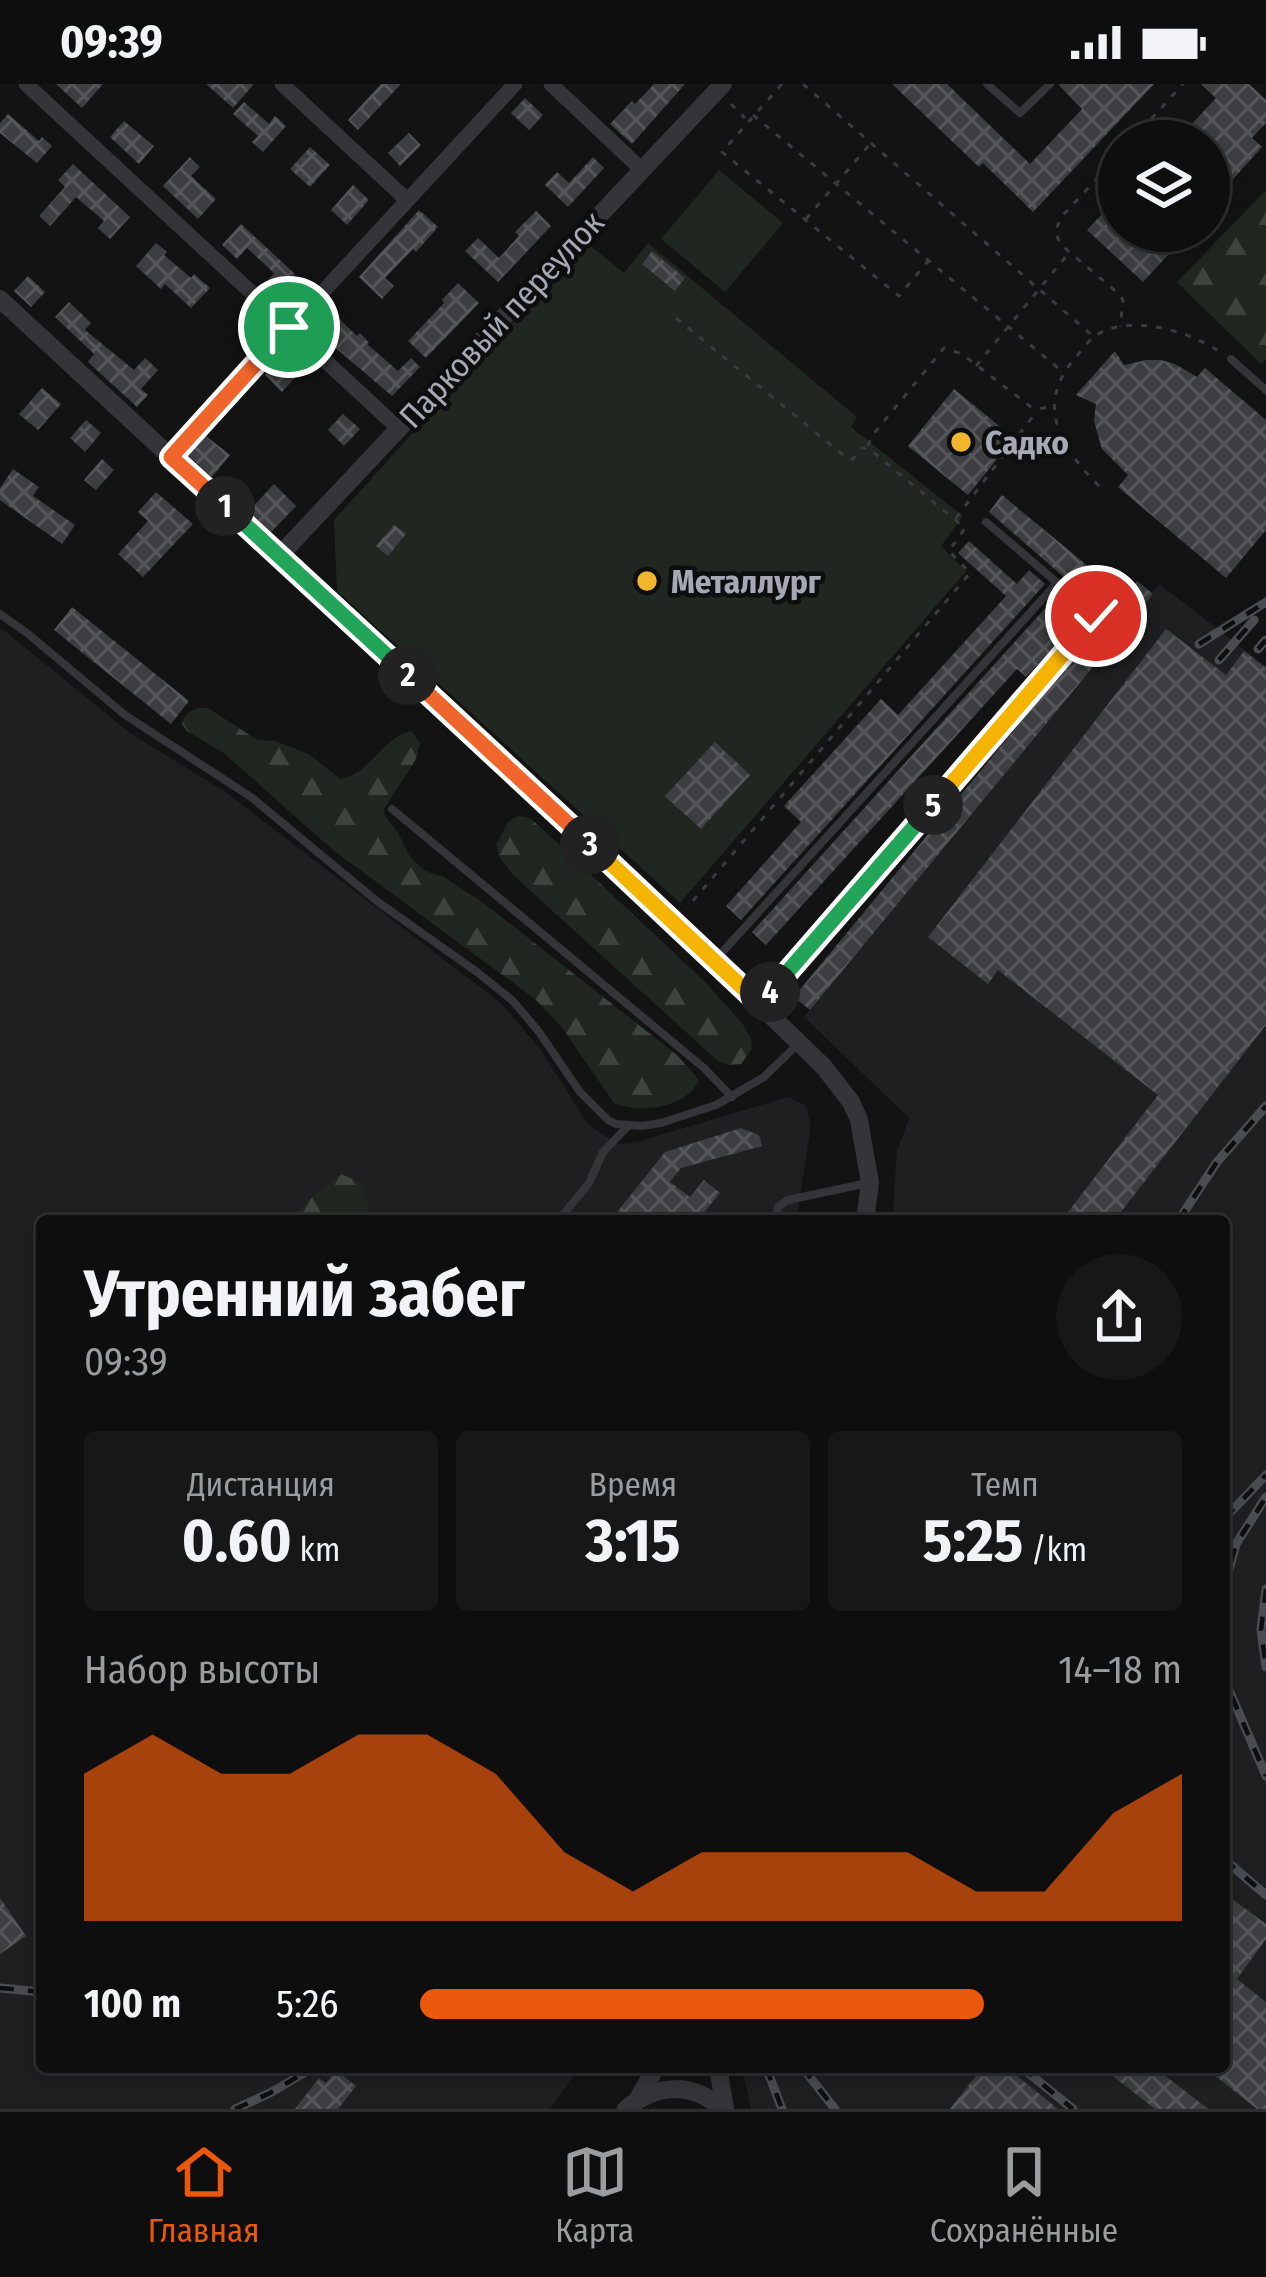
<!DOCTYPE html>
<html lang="ru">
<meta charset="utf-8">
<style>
:root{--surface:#0e0e0f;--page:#171718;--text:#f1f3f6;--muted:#9b9c9e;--line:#2e2e2f;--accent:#ea580c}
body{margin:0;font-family:"Fira Sans Condensed",sans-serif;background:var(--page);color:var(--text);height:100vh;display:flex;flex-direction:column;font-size:45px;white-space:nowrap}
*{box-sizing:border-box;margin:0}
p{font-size:39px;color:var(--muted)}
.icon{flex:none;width:66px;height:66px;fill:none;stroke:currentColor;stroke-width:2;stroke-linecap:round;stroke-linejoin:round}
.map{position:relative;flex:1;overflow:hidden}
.side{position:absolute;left:36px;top:1131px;width:1194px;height:858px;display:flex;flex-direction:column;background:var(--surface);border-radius:12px;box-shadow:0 6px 18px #0003,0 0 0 3px var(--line)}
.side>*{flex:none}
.fabs{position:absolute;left:1098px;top:36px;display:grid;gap:24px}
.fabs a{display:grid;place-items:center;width:132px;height:132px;border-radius:50%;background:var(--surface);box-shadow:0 6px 18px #0003,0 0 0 3px var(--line);font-size:60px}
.pin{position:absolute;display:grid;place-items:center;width:102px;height:102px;color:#fff;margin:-51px;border:6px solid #fff;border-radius:50%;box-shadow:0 3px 12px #0007}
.km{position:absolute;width:60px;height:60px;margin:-30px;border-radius:50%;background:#222;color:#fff;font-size:33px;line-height:60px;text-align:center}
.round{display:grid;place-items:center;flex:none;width:126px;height:126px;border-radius:63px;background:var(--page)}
.headline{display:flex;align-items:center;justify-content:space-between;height:204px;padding:0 48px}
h1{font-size:66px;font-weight:700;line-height:90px}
.stats{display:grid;grid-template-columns:repeat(3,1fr);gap:18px;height:204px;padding:12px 48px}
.stats div{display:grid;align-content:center;border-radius:12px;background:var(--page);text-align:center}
.stats b{font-size:60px;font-weight:700}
.stats small{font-size:33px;font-weight:400}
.stats p{font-size:33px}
.chart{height:336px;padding:24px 48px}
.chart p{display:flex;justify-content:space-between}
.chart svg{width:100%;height:216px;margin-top:12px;fill:var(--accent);opacity:.7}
ul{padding:0 48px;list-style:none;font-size:39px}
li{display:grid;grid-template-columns:192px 144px 1fr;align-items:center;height:90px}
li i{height:30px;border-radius:15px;background:var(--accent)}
.status{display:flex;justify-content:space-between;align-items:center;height:84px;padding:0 60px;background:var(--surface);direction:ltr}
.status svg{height:33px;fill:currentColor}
.tabs{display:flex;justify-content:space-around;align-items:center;height:168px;border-top:3px solid var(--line);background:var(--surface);font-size:33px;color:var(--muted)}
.tabs a{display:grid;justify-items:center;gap:6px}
.tabs .on{color:var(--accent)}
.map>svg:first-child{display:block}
</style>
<div class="status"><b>09:39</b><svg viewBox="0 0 49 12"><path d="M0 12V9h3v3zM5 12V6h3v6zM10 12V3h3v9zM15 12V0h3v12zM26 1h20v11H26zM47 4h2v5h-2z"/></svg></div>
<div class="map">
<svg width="1266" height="2025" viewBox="0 0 1266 2025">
<defs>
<pattern id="forest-firs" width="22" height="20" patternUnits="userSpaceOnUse" patternTransform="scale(3)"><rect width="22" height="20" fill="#1f2720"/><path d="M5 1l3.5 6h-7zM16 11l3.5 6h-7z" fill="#3d443e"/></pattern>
<pattern id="building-cross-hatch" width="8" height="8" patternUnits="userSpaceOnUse" patternTransform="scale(3)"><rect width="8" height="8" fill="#3d3e41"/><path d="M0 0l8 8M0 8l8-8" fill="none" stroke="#56575a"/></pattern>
</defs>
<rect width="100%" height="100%" fill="#131314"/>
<path fill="#1f1f21" d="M1159,500L1266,582V2025H751L742,1983H1224V1137H892L897,1068L909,1034L804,933Z
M0,543L130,649L224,707L502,920L540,965L588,1040L605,1052L619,1060L640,1057L788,1013L805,1021L811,1041L796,1137H42V1983H580L550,2025H0Z"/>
<path fill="url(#forest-firs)" d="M1266,106V275L1261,280L1177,198Z
M199,624H208L257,656L275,657L309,670L340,695C371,690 381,654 411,647L420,659L416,675L384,725L385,732L398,749L410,773L425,787L444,793L485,820L677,971L699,996C687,1024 640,1030 614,1019L561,942L535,915L333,766L224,669L187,647L182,640C185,630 189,627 199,624Z
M519,732L530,734L553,755L704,897L742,939L751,954L752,965L741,980L728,981L718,977L513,791L500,774L496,760L509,737Z
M341,1090L362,1099L369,1124L363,1137H290L315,1110Z"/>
<path fill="#1f2720" d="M719,86L783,139L725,208L661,155Z
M586,158L624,189L648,159L857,333L851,343L963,432L941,462L966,487L680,819L337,507L334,436Z"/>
<path fill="url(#building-cross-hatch)" d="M56,0H103L82,24Z
M206,0H254L233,24Z
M381,0H401L358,46L348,36Z
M654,0H685L632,60L610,40L632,17L635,20Z
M892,0H947L1030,80L1082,25L1058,0H1154L1033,128L983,79L979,83Z
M1201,0H1249L1266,16V39L1252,54L1262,63L1209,122V57H1176L1216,14Z
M525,14L543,31L529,46L511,29Z
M244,18L269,40L275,32L286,42L263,68L252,58L258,52L233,30Z
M8,30L39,57L42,53L52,62L37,79L0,49V39Z
M124,37L154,62L139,80L110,53Z
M409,49L421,61L400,82L388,69Z
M310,63L330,81L310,103L290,85Z
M190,73L200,83L191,92L216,115L198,135L163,102Z
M593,73L604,84L568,123L545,101L557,88L569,99Z
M73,80L130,133L110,155L98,144L104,137L76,113L50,142L39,132L65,103L58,96Z
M353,101L369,116L347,141L331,126Z
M1119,112V147H1190L1143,198L1087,146Z
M419,126L438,143L416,168L413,165L385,194L394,202L382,215L359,193Z
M536,127L551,142L498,198L465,167L478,154L499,174L519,152L515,148Z
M241,140L295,190L277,211L265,200L274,189L247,164L237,175L222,161Z
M156,159L167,168L164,171L191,194L194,190L210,204L191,224L165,200L161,205L136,182Z
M652,167L685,194L675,207L642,180Z
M28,192L45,208L31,223L14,207Z
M458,199L479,219L426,274L408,257L444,219L442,216Z
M69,218L91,239L85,246L134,286L145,274L158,286L141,305L148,311L137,323L88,278L94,270L55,233Z
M329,225L357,252L360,249L369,259L367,260L398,287L411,274L420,283L392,312L311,243Z
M1115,267L1124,281L1146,276H1161L1175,280L1197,293L1205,284L1266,336V446L1226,494L1118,403L1128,391L1102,365L1094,337L1096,320L1076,311Z
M282,272L300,288L282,308L265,291Z
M42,304L61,320L38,346L19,330Z
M954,305L1014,354L968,411L908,362Z
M343,330L360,345L344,362L328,346Z
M86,336L101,349L85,368L70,354Z
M206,352L230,371L212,393L188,371Z
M102,375L114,386L96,406L84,396Z
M13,385L39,403L33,412L75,441L62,460L0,416V404Z
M274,400L296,422L271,448L249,427Z
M156,408L193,440L143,493L118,470L148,437L138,428Z
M1002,411L1112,502L1096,521L989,428Z
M394,441L406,450L388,472L376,462Z
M969,457L1017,500L1029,486L1045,500L741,836L726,822L801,738L784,722L881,615L898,631L1006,512L958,469Z
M1137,497L1153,510L810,926L794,913Z
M1058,510L1085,533L1079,540L1077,538L1026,593L1017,585L766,861L752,848Z
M72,523L189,617L171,640L54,546Z
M1166,545L1226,591L1244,567L1266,584V941L1114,1137H1061L1158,1011L998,886L988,900L928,853Z
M715,658L750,691L701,745L665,712Z
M741,1044L759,1051L762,1062L681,1084L670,1098L690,1113L704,1096L720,1109L697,1137H610L665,1068Z
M1224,1809L1266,1840V1855L1237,1895L1266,1918V2025H1257L1204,1983H1224Z
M0,1814L26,1852L0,1870Z
M983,1983H1006L1058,2025H950Z
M1101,1983H1154L1208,2025H1155Z
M336,1986L356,2002L338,2025H295L319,1994L326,1999Z"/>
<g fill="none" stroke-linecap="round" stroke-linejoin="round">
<path stroke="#3a3b40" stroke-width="3" stroke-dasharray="6 9" stroke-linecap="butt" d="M782,0L722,68L899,212L928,177
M803,0L1094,253
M731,20L745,34
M753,31L1063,288
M1131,57L1183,0
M1119,71L1064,130L1055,146L1060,160L1119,210L1123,216L1120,243
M806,135L870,60
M676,234L848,375H853L862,364H868L965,444L949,467L970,489L687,824
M976,282L1068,170
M868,362L871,353L944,264L962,270L1031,323L1039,325L1054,322
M1099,402C1060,363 1034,321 1076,273C1082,266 1088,257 1095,252C1130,229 1189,247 1220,268
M956,434L1037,327"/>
<path stroke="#343439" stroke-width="8" d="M987,0L1020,29L1050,0
M1231,275L1266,306
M986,438L1096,532
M0,530L27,549L125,631L251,713L378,818L477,888L513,917L539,948L580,1008L608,1036L616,1040L642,1042L661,1039L716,1021L764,993L798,960
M392,725L704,984L732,1013
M717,874L1057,499
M761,919L1127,497
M558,1137L589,1099L603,1068L627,1043
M775,1137L778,1123L788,1116L868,1099"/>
<path stroke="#343439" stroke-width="15" d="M26,0L399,345
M282,0L407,116
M551,0L641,85
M171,372L515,0"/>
<path stroke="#343439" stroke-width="18" d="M0,215L675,839L824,983L851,1018L859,1036L870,1099L865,1137
M280,471L723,0
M718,1983L725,2025
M638,2015L656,1983
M626,2025C656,2000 692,1997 722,2025"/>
<g stroke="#4b4c52" stroke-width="9">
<path id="rail" d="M1199,560L1266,518
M1258,565L1266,556
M1219,576L1254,536
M1178,1137L1217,1078L1266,1022
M1224,1435L1266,1391
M1224,1505L1236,1460L1266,1413
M1266,1505L1261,1546L1266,1583
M1224,1586L1226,1599L1266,1692
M1224,1775L1266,1811
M0,1904L42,1908
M766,1983L782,2025
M802,1983L835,2025
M1021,1983L1073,2025
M235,2025L270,2009L314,1983"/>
</g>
<use href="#rail" stroke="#0e0e0f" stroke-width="4.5" stroke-dasharray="14" stroke-linecap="butt"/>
</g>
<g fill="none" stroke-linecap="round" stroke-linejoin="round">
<g stroke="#fff" stroke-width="24">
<path id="split-1" d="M225,422L171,373L289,243"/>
</g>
<g stroke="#fff" stroke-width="24">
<path id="split-2" d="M225,422L408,591"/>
</g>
<g stroke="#fff" stroke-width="24">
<path id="split-3" d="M408,591L590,760"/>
</g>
<g stroke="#fff" stroke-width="24">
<path id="split-4" d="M590,760L760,920L770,908"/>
</g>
<g stroke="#fff" stroke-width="24">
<path id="split-5" d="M770,908L933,721"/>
</g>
<g stroke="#fff" stroke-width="24">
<path id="split-6" d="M933,721L1096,532"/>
</g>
<use href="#split-1" stroke="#f0652b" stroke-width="15"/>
<use href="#split-2" stroke="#22a559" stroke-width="15"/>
<use href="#split-3" stroke="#f0652b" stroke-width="15"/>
<use href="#split-4" stroke="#f5b400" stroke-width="15"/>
<use href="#split-5" stroke="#22a559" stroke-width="15"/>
<use href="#split-6" stroke="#f5b400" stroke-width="15"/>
</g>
<g fill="#f1b62e" stroke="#0e0e0f" stroke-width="4.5">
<circle cx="961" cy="358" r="12"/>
<circle cx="647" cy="497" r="12"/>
</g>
<g text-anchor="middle" stroke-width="9" stroke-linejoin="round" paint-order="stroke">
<g font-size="33" fill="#a4a9b5" stroke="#0e0e0f">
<text transform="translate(501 235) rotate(-47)" y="12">Парковый переулок</text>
</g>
<g font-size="33" font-weight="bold" fill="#a4a9b5" stroke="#0e0e0f" text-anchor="start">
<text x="985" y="370">Садко</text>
<text x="671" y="509">Металлург</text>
</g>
</g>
</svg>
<div class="fabs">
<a><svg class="icon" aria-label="layers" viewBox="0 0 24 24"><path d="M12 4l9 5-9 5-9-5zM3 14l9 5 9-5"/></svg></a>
</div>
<div class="pin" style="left:289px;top:243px;background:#1e9e55"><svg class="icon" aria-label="arrive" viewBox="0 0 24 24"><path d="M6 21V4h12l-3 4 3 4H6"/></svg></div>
<div class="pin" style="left:1096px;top:532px;background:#d93025"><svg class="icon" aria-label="check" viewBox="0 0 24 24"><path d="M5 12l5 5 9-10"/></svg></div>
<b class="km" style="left:225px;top:422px">1</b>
<b class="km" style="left:408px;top:591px">2</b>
<b class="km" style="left:590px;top:760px">3</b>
<b class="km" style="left:770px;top:908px">4</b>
<b class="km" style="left:933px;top:721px">5</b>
<section class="side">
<div class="headline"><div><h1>Утренний забег</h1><p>09:39</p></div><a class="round"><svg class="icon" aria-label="share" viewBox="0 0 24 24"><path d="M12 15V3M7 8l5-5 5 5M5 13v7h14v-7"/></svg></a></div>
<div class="stats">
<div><p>Дистанция</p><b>0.60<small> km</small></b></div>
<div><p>Время</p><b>3:15</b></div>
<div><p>Темп</p><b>5:25<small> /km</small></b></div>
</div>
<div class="chart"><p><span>Набор высоты</span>14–18 m</p>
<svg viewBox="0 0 160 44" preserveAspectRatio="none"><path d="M0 44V14L10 6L20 14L30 14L40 6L50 6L60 14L70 30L80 38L90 30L100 30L110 30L120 30L130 38L140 38L150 22L160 14V44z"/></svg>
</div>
<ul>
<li><b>100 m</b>5:26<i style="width:74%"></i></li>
</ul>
</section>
</div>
<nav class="tabs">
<a class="on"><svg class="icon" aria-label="home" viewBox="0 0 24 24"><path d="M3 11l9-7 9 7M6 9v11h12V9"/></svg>Главная</a>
<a><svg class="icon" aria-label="map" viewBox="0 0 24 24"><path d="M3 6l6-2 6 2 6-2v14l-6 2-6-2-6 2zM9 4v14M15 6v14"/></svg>Карта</a>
<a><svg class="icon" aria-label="saved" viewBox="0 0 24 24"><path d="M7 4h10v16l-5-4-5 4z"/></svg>Сохранённые</a>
</nav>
